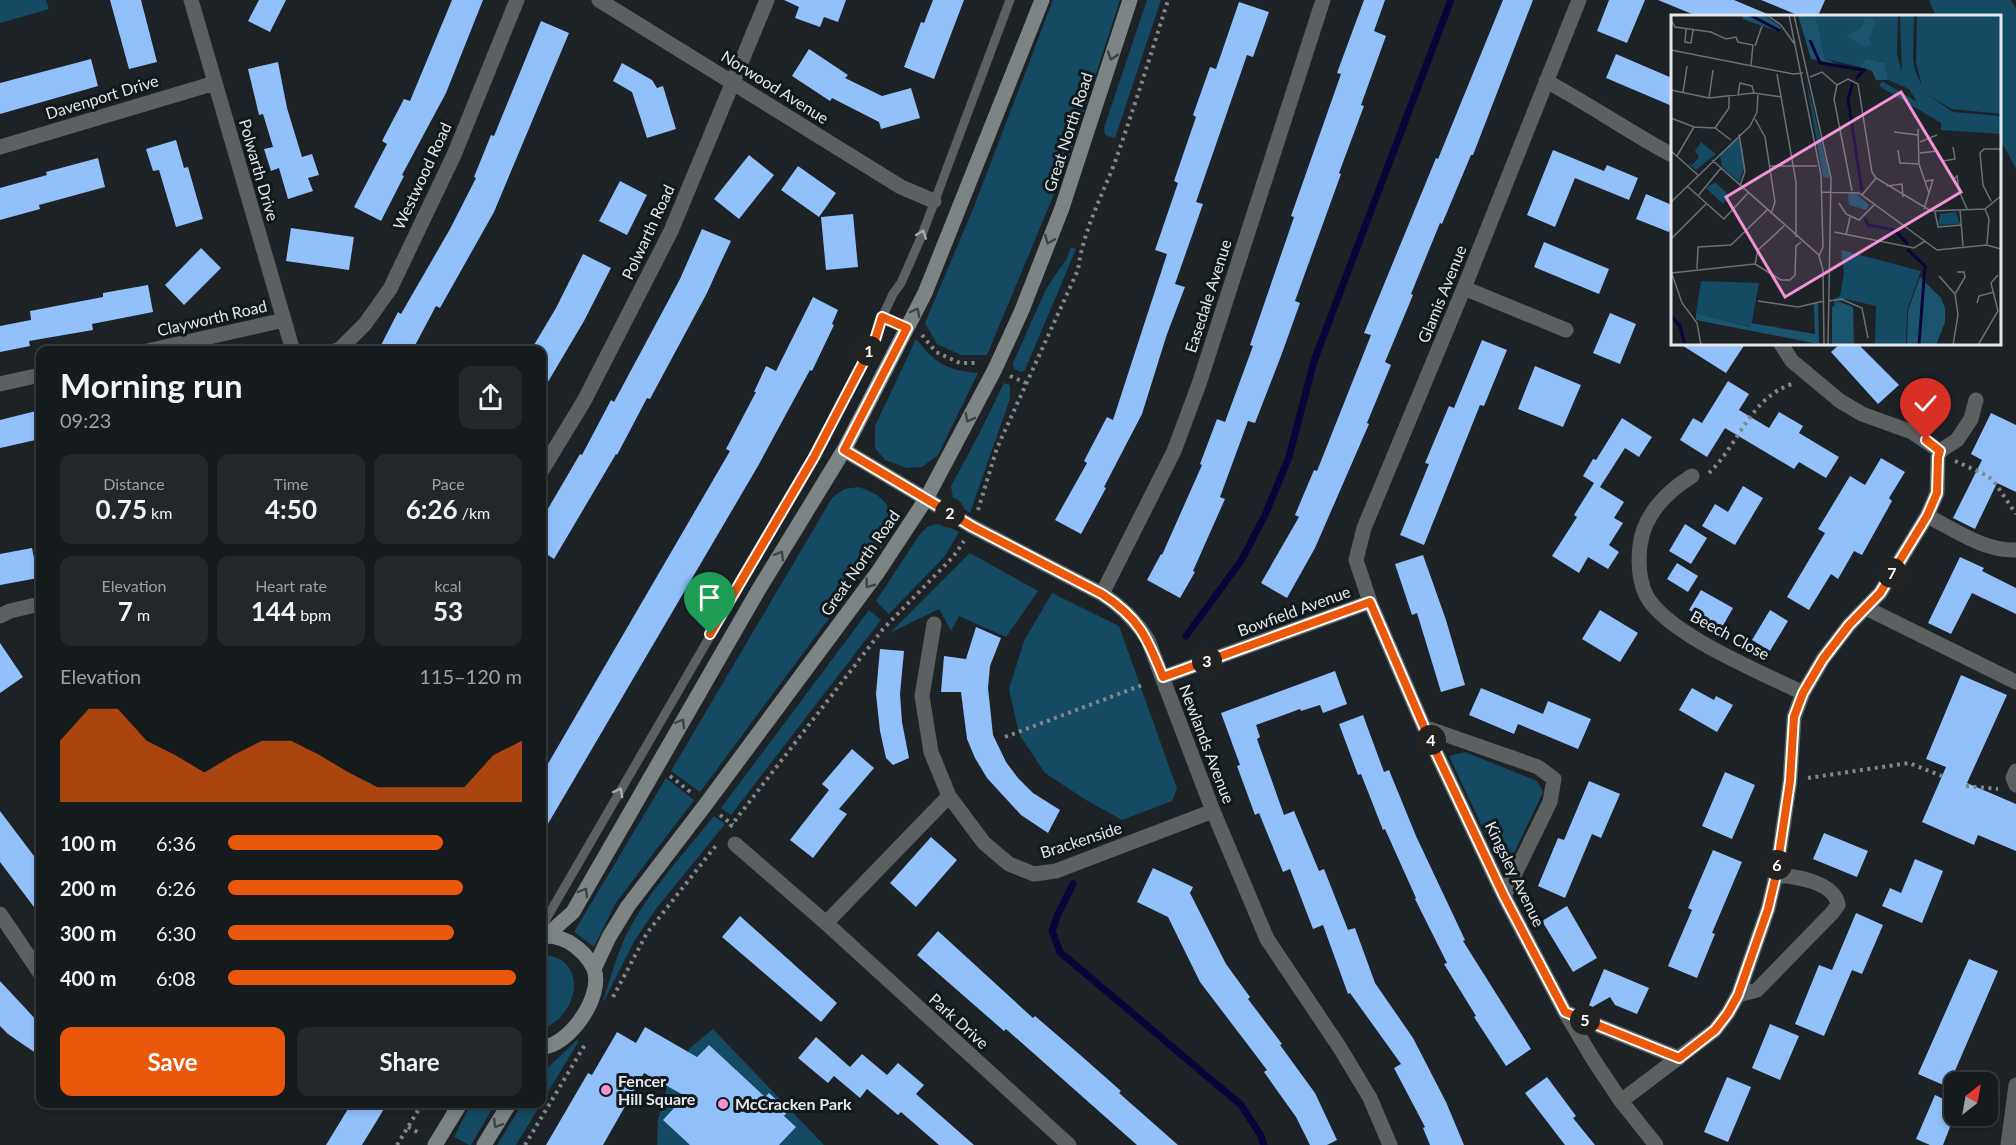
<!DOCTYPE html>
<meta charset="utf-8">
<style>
:root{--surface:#151a1c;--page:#222729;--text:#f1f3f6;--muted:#9da1a3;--line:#34383b;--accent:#ea580c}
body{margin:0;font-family:Lato,sans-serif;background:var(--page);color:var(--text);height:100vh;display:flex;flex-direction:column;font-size:22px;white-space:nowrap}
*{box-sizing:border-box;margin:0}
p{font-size:20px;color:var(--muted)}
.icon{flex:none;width:33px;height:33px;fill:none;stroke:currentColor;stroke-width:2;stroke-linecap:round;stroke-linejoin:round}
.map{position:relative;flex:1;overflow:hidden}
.side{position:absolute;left:36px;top:346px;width:510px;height:762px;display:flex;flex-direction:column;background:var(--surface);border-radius:12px;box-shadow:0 3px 9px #0003,0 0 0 2px var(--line)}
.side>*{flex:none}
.needle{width:39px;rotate:31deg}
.buttons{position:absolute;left:1944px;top:1072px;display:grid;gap:12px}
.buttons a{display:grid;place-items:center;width:54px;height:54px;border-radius:12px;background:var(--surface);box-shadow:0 3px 9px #0003,0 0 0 2px var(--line);font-size:30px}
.pin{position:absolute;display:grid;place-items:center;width:51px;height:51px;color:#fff;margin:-62px -26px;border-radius:50% 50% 50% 0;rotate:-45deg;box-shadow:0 0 6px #0007}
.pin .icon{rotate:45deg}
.km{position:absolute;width:30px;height:30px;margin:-15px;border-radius:50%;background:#222;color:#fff;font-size:16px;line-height:30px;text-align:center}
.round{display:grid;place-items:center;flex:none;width:63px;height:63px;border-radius:12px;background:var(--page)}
.overview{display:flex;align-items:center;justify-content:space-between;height:102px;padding:0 24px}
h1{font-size:33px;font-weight:700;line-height:45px}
.figures{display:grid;grid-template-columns:repeat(3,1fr);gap:9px;height:102px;padding:6px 24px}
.figures div{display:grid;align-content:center;border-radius:12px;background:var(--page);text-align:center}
.figures b{font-size:26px;font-weight:700}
.figures small{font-size:16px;font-weight:400}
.figures p{font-size:16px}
.chart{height:168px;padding:12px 24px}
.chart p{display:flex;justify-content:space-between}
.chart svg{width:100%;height:108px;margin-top:6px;fill:var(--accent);opacity:.7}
.primary-button{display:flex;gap:12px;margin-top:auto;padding:12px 24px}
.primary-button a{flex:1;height:69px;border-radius:12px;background:var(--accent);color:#fff;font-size:24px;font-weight:700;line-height:69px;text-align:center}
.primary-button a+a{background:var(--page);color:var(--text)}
ul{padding:0 24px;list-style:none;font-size:20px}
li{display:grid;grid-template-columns:96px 72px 1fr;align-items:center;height:45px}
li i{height:15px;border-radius:8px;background:var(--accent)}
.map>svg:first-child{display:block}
</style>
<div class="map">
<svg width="2016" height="1145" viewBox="0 0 2016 1145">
<rect width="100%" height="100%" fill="#1c2226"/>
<path fill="#144a63" d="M0,0H46L49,9L0,23Z
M1053,0H1120L1067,163L987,355H961L937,344L925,323L975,204Z
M1147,0H1161L1115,138L1105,135L1104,128Z
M1929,0H2011L2016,9V169L2000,139V16H1936Z
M1071,247L1076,249L1025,370L1021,372L1014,369L1013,363L1046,289L1067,258Z
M916,339C936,364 946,370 978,373L938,455L922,467L907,468L885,460L875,448V426Z
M1004,383L1010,385V399L970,513L959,506L953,498L951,486L978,436Z
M859,487C890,498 893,508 888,539L700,792L671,771L832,498L844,489Z
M936,524L945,525L959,532L945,556L889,614L876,601L920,534L927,527Z
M970,553L1038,591L1006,637L959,616L951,631L939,609L890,633Z
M1052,593L1119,626L1177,789L1172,801L1122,820L1086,800L1045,773L1019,734L1009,689L1024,641Z
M869,610L881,620L731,815L721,808Z
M1465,752L1537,781L1543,792L1514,853L1496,856L1449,756Z
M666,778L694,800L615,904L594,947L574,932Z
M714,816L725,824L656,909L635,940L604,1001H603C609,982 615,962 622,944C642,898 683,855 714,816Z
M542,955C588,956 581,1015 542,1029Z
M713,1029L824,1145H657L658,1120L667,1087L690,1048Z
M577,1040L579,1041L542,1102V1073Z
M471,1104H495L471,1145H469L454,1137Z
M522,1104H541L516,1145H497Z"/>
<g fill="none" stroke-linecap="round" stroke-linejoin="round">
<path stroke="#090439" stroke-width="7" d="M1186,636L1241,561L1265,515L1289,457L1314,361L1451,0
M1073,884L1058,914L1052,931L1060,952L1241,1105L1260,1134L1264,1145"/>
</g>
<path fill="#92c0fa" d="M110,0H141L157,62L129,69Z
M259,0H286L270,32L248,21Z
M452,0H483L446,93L402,175L404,176L381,221L354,207L387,144L382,141L404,99L410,101Z
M784,0H846L838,22L824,17L820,27L795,18L799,7Z
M933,0H964L934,79L904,67L921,22L924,23Z
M1364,0H1385L1374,31L1386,36L1361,105L1364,106L1339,173L1341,174L1295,301L1300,303L1281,356L1255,423L1248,421L1220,497L1225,499L1193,571L1195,572L1180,598L1147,580L1161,554L1162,555L1202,465L1200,464L1217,419L1225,422L1253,346L1250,345L1294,217L1291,216L1341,74L1337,73Z
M1503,0H1533L1473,155H1471L1442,224L1440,223L1411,294L1413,295L1385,362L1391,365L1367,423L1369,424L1315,548L1287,598L1261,583L1299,517L1295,515L1314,470L1317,471L1371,335L1364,333L1436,158L1438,159Z
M1609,0H1645L1627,43L1597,31Z
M1658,0H1734L1772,16H1697Z
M1761,0H1825L1818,16H1800Z
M1239,2L1269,12L1253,57L1247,55L1196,202L1203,204L1175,284L1185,287L1167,334L1142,414L1104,487L1106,488L1081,534L1055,520L1087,463L1084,461L1107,417L1113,420L1167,254L1155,250L1178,183L1174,181L1196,117L1193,115L1210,67L1216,69Z
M541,21L569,33L494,212L440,308L436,306L412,351H378L398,312L401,314L450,229L476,178L474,177L491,135L494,136Z
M809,49L848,75L845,78L882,96L911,88L920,118L881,129L879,122L832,98L830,101L792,76Z
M1616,54L1672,78V106L1606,78Z
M91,59L98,86L0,114V83Z
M278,62L287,108L302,157L312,154L319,175L308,178L313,191L288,199L279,168L271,171L264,149L273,147L263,114L259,115L248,69Z
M622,63L652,80L657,88L663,86L676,129L647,138L632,92L613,81Z
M176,140L184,168L188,167L203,219L176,227L159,170L153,171L146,149Z
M1553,150L1604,171L1607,165L1638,178L1629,200L1575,178L1555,227L1527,215Z
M749,155L774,175L739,219L714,199Z
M98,158L105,187L39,205L40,209L0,220V188L47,175L46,172Z
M798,166L836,193L819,217L781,190Z
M620,181L647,195L627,235L599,221Z
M1646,194L1672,205V223L1669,232L1636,219Z
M853,214L858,267L826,270L821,217Z
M291,228L354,237L349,270L286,261Z
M702,229L731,241L721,262L707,293L650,399L647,398L617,455L616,454L554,559L542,551V519L580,454L582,455L611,400L614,402L680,279Z
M1544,242L1609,269L1599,294L1534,267Z
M201,248L221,268L184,305L165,285Z
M583,254L611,268L584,321L542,392V350L534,345L556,308Z
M148,285L153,312L92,324L93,330L29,341L30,346L0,352V326L31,320L30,311L103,297V293Z
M813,297L838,310L832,324L834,325L812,371L810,370L758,466L542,834V774L730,451L726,449L756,392H754L766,366L776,371Z
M1610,313L1636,324L1620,364L1593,353Z
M1482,340L1507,350L1484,406L1480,405L1424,545L1400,535L1429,464L1425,463L1449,406L1454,408Z
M1680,344H1745L1726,373Z
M1840,344H1858L1899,385L1878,404L1831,352Z
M1535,366L1581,385L1563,427L1518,409Z
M1728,381L1749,394L1739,410L1769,428L1779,412L1803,426L1799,433L1839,457L1826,478L1799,462L1794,469L1725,428L1707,457L1680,440L1693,418L1702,423Z
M40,410V439L0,448V420Z
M1991,413L2016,425V492L1997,483L1975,529L1953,518L1982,460L1971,454Z
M1622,418L1652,437L1639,457L1625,448L1600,487L1624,502L1614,518L1623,523L1609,545L1619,552L1608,569L1588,557L1579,573L1552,556L1577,517L1574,515L1594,483L1583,476L1593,459L1596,460Z
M1881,458L1905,472L1889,498L1892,501L1862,555L1854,551L1838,579L1831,574L1809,610L1787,597L1825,533L1818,529L1850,476L1865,485Z
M1743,486L1763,498L1735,545L1702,526L1715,504L1728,512Z
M1685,524L1707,538L1691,564L1669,551Z
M32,548L38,578L0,585V554Z
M1423,555L1446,620L1465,685L1441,692L1417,613L1412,615L1395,564Z
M1960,557L1984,568L1982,571L2016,588V614L1972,593L1951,634L1928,623Z
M1677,563L1698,576L1688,592L1667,579Z
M1701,590L1733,608L1721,629L1689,610Z
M1600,610L1638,633L1620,662L1582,639Z
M1770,610L1788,621L1770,651L1752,640Z
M976,627L1001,638L990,666L988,688L993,735L1006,762L1018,778L1033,793L1060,810L1048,833L1021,815L987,778L975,758L967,739L961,692H941L944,656L966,659Z
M0,643L23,677L0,693Z
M880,649L904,651L900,694L902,722L909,758L893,765L886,758L880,731L876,694Z
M1335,671L1347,704L1323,713L1320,705L1301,711L1300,709L1256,725L1260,737L1257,739L1284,815L1294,811L1319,871L1324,869L1348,930L1355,928L1375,983L1413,1038L1446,1102L1464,1145H1430L1423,1128L1425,1127L1394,1068L1401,1064L1350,993L1348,994L1323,925L1313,929L1290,869L1283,872L1259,813L1255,815L1237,766L1240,765L1221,713Z
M1961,675L2007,695L1967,783L2016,804V851L1978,835L1974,845L1922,822L1946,767L1926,759Z
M1481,688L1543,714L1548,701L1591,719L1578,749L1518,724L1514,734L1469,715Z
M1692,688L1714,700L1716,696L1733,705L1717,732L1679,710Z
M1363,715L1384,772L1389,770L1416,836L1465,940L1463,941L1531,1049L1506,1066L1474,1017L1476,1016L1444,964L1447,963L1415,899L1416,898L1385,829L1383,830L1361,774L1358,775L1339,724Z
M852,749L874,768L839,809L847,814L813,858L790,840L829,790L822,784Z
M1725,772L1755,785L1732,839L1702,826Z
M1589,781L1620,794L1601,838L1592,834L1565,898L1538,886L1558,838L1564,840Z
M0,811L40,864V915L0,862Z
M1824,833L1868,851L1857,877L1813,859Z
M931,837L957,860L916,907L890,883Z
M1713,850L1742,862L1712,933L1715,934L1697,978L1668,966L1692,910L1688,908Z
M1915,859L1943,871L1922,923L1882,906L1890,888L1901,893Z
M1153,868L1193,887L1190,893L1226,964L1250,997L1248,999L1282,1044L1280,1045L1315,1093L1337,1140L1327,1145H1310L1296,1117L1264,1072L1267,1070L1200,982L1168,917L1137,902Z
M1567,906L1597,958L1573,972L1542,921Z
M1856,913L1883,925L1862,974L1852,970L1824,1036L1795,1024L1819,965L1832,970Z
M740,916L837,1003L821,1022L722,937Z
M938,931L1033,1018L1035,1016L1078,1053L1121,1091L1119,1093L1178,1145H1137L1006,1029L1004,1031L917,955Z
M1969,959L1998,971L1948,1087L1918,1074Z
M1604,969L1649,988L1637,1014L1615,1005L1610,997L1587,1010Z
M0,981L40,1024V1056L8,1034L0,1026Z
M1770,1024L1799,1036L1780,1080L1752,1068Z
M645,1027L697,1057L709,1045L765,1097L769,1093L788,1111L784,1116L796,1127L779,1145H690L663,1120L685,1096L644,1073L603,1145H546L588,1073L592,1075L617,1032L636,1043Z
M816,1037L850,1067L862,1054L887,1075L898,1063L924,1085L916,1094L974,1145H939L901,1112L898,1115L867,1089L860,1098L834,1076L828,1083L798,1058Z
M1547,1077L1576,1116L1573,1118L1595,1145H1565L1525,1093Z
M1727,1077L1751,1087L1728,1142L1704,1132Z
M1935,1095L1954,1104V1117L1943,1145H1930L1916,1139Z
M351,1104H387L362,1145H326Z"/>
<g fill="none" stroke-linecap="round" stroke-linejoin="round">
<path stroke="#82878a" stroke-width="4" stroke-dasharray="3 4.5" stroke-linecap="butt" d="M922,335L936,352L960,363H978
M1010,376L1026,383
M1955,461L1982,473L1993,480L2016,514
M1709,473C1739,444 1750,398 1792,384
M978,510L997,448L1078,270C1083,231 1101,198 1115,162C1134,108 1151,54 1168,0
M1005,737L1145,684
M670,776L693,794
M1808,778L1909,763L1942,776
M1966,786L1998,789
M720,815L733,825
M730,827L883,629L953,557L964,541
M613,997L647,933L718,843
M408,1127L421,1134
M397,1145L422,1104
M525,1145L586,1043"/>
<path stroke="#5c6061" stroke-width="9" d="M542,926L814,457L875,340L879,324L893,294L901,283L922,235L1010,0"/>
<path stroke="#5c6061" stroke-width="15" d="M191,0L293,351
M599,0L901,187L934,201
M1579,0L1464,288L1364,528L1356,560L1370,602L1424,727L1504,896L1565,1012L1593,1059L1621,1101L1656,1145
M1546,81C1589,104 1629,132 1672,155
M0,147L215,83
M1464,288L1566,330
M1781,344L1792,361L1840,401L1862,414L1912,432L1940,451
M147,351L284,320
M335,351L340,349L365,324L390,289L454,155L517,0
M0,384L40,375
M844,450L973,527L1102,594C1122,607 1135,620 1148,640L1213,811L1267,939L1340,1048L1370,1098L1390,1145
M542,470L584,401L671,231L767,0
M1692,476C1666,492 1643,516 1640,546C1638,563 1639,580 1646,595C1666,634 1763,673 1803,693
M1927,516C1956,530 1983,551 2016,550
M1102,594L1174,451L1199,384L1323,0
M1866,608L2016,682
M0,616L10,611L40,604
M934,624L922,696L931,752L949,796L984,843L1009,864L1034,874L1056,871L1213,811
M1163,677L1370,602
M1424,727L1538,767L1554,779L1550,802L1504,896
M2016,771L2013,778L2016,785
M735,844L826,923L1069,1145
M0,914L40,973
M826,923L949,796
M1738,995L1757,990L1832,913L1838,905C1835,882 1795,876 1776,875
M1565,1012L1679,1058
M1621,1101L1715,1030L1728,1013L1738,995L1768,909L1776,875L1790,781L1794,717L1803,693L1823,659L1849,625L1880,593L1927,516L1937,493L1938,457L1940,451L1957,440L1971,419L1976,400
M2008,1145L2016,1085"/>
<path stroke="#7d8485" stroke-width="15" d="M546,936L573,912L759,589L844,450L925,293L1042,0
M542,937C550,935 561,938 569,942C579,948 589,958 594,969C604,996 569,1046 542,1047
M594,969L609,937L628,906L706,804L878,572L926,499L995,369L1022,310L1062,208L1130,0
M435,1145L460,1104
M484,1145L509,1104"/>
</g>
<defs><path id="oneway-chevron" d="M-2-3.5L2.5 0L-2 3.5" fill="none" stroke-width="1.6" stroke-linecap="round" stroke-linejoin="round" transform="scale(1.5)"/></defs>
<g stroke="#3d4447">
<use href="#oneway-chevron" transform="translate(1112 56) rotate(108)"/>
<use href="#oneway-chevron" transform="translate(1049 240) rotate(112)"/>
<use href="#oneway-chevron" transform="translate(916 312) rotate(-62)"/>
<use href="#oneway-chevron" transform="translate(969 418) rotate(118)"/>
<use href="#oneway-chevron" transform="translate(780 555) rotate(-59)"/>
<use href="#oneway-chevron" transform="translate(869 584) rotate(127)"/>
<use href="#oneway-chevron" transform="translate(681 723) rotate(-60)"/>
<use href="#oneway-chevron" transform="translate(584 892) rotate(-60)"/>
<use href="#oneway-chevron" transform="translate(497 1124) rotate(122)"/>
</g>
<g stroke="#a6abac">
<use href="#oneway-chevron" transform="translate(922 234) rotate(-69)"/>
<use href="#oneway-chevron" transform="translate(619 792) rotate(-61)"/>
</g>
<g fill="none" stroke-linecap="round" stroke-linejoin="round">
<g stroke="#fff" stroke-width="12">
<path id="route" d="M710,634L814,457L875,340L882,317L907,328L844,450L973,527L1102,594C1139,618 1147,637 1163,677L1370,602L1424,727L1504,896L1565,1012L1679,1058L1715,1030L1728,1013L1738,995L1768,909L1776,875L1790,781L1794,717L1803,693L1823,659L1849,625L1880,593L1927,516L1937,493L1938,457L1940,451L1926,440"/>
</g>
<use href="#route" stroke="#ea580c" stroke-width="8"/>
</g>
<g fill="#f391d5" stroke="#12191d" stroke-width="2">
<circle cx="606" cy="1090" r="6"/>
<circle cx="723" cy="1104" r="6"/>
</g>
<g text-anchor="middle" stroke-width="6" stroke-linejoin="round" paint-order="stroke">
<g font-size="16" fill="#e3e8ea" stroke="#12191d">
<text transform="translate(775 87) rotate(32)" y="6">Norwood Avenue</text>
<text transform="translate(102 97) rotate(-17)" y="6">Davenport Drive</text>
<text transform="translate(1068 132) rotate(-72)" y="6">Great North Road</text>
<text transform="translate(259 170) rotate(74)" y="6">Polwarth Drive</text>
<text transform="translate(422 176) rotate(-65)" y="6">Westwood Road</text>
<text transform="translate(648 232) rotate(-65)" y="6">Polwarth Road</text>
<text transform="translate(1442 294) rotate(-68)" y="6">Glamis Avenue</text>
<text transform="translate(1208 296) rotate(-72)" y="6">Easedale Avenue</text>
<text transform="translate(212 318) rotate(-13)" y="6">Clayworth Road</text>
<text transform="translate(860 563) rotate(-55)" y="6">Great North Road</text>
<text transform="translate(1294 611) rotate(-20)" y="6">Bowfield Avenue</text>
<text transform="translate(1730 635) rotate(28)" y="6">Beech Close</text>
<text transform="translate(1207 744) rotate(69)" y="6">Newlands Avenue</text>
<text transform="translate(1081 840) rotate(-18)" y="6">Brackenside</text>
<text transform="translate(1515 874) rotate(64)" y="6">Kingsley Avenue</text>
<text transform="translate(959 1021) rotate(42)" y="6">Park Drive</text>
</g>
<g font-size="16" font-weight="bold" fill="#e3e8ea" stroke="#12191d" text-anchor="start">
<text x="618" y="1087">Fencer<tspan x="618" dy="18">Hill Square</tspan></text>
<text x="735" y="1110">McCracken Park</text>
</g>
</g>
<g transform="translate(1671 15)">
<rect width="330" height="330" fill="#1c2226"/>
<path d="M145,0H227L226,40L231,57L229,0H243L242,43L244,56L251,71L245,47L246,0H330V99L281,94L257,80L282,97L330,101V119L270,115V108L208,71L211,66L246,87L238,74L217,65L214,48L195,43L189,52L154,44ZM135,64L159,162L157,163L152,162ZM67,123L72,134L73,154L68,167L51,152L49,140ZM30,127L45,139L25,155L16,148L21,150L28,142L24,136ZM44,167L59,181L52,189L35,173ZM185,178L198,190L195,195L178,190L177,179ZM285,197L289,209L267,210L269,199ZM170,235L250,256L236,296L235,330L204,329L205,291L174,284L163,291V284L169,281L173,258ZM30,266L88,268L80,312L25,298Z" fill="#144a63"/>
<path d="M71,0H93L110,12L109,17L72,4ZM127,0H145L154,44L167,49L140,44ZM195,0H201L204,10L198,23L201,30L192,32L176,20L190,13ZM195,43L214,48L217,65H205L201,56L189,52ZM249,262L270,283L274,293V307L265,330L236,329L237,296ZM169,287L182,292L183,330H161V292ZM147,288L148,329L25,305V298L79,312L80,308L144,319L143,289Z" fill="#1b546e"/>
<path fill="none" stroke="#090439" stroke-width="3" d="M79,0L109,16M139,25L149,48L193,55L185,64M182,67L177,84L191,176M194,203L197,210L223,215L237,229M236,234L254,251L248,330M0,301L9,311L14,330"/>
<path fill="none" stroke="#6c7174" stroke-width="1.5" d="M96,0L110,10L125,31M118,0L150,160L152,232L148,241L152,255L153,330M123,0L160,163L157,330M0,5L4,12L40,17L55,24L65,22L67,27L82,30L80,50M15,14L14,27L20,28L22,15M84,31L91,11M0,35L122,59L132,58M106,59L125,167V222M139,62L151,57L166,70L177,64L187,69L201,157L205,163L260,196L314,194M166,70L163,84L181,176M0,75L38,83L83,78L110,82M12,78L16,51M67,80L69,68L81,71L83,78M38,83L42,55M0,103L23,112L44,113L60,125M84,104L94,122L104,187L100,199M44,113L58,93V82M247,114L248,149L258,178L253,194M223,117L247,120M68,119L74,157L69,170M249,127L266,120M227,135L229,148L248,149M0,136L27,160M249,138L266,136L272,146L284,144L282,132M6,141L23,112M41,145L148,240M99,151H146M255,166L262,165L258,178M16,171L53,204L77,178M216,171L231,169L232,182M288,175L286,161L283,164L296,194M151,177L188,178L266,235L316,230L330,234M191,180L205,163M27,181L50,153M320,186L312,170L309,138L313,134H330M0,187L79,111L86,97L87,78M168,188L175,199L188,205L203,190M314,194L318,204L316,229M314,194L330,181M289,195L292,231M264,197L267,212L291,210M163,217L243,233L254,226M175,220L179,202M0,224L35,189M84,249L110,265H119L124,260L125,231L130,227M84,249L87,235L113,211M26,254L27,232L60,230L96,195M0,258L84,249M1,259L11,288L26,308L30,330M268,261L284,279M284,279L294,262L293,257H286M87,286L127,292L153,286M158,286L170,284L191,293L197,323M306,288L308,281L323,277M282,330L287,300L284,279M307,330L327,296L320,268L327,260"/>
<path fill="#f391d5" fill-opacity="0.15" stroke="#f391d5" stroke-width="3" d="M230,77L290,177L114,282L55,182Z"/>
<rect width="330" height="330" fill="none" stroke="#e3e8ea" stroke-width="3"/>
</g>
</svg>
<div class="buttons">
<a><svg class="needle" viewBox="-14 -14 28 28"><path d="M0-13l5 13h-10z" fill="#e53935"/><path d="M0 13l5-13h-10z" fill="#9da1a3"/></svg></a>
</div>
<div class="pin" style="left:710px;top:634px;background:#1e9e55"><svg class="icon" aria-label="arrive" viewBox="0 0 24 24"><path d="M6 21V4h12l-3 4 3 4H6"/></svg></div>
<div class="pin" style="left:1926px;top:440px;background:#d93025"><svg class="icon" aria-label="check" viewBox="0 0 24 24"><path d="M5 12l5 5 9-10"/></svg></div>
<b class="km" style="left:869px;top:351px">1</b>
<b class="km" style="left:950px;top:513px">2</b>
<b class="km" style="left:1207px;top:661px">3</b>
<b class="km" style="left:1431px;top:740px">4</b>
<b class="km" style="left:1585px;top:1020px">5</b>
<b class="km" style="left:1777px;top:865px">6</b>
<b class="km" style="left:1892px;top:573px">7</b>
<section class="side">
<div class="overview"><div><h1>Morning run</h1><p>09:23</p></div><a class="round"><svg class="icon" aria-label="share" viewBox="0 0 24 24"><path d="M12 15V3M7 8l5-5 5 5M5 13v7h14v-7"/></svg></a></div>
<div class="figures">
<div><p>Distance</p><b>0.75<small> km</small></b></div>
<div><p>Time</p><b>4:50</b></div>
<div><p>Pace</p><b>6:26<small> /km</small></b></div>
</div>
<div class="figures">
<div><p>Elevation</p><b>7<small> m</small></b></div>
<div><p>Heart rate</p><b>144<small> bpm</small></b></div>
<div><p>kcal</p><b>53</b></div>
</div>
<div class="chart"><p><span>Elevation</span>115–120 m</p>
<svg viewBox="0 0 160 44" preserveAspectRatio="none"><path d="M0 44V19L10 6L20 6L30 19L40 25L50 32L60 25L70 19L80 19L90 25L100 32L110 38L120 38L130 38L140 38L150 25L160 19V44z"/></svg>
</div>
<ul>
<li><b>100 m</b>6:36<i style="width:73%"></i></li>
<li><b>200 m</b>6:26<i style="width:80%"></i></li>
<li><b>300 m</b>6:30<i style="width:77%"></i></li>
<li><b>400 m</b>6:08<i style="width:98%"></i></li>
</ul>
<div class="primary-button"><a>Save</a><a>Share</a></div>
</section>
</div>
